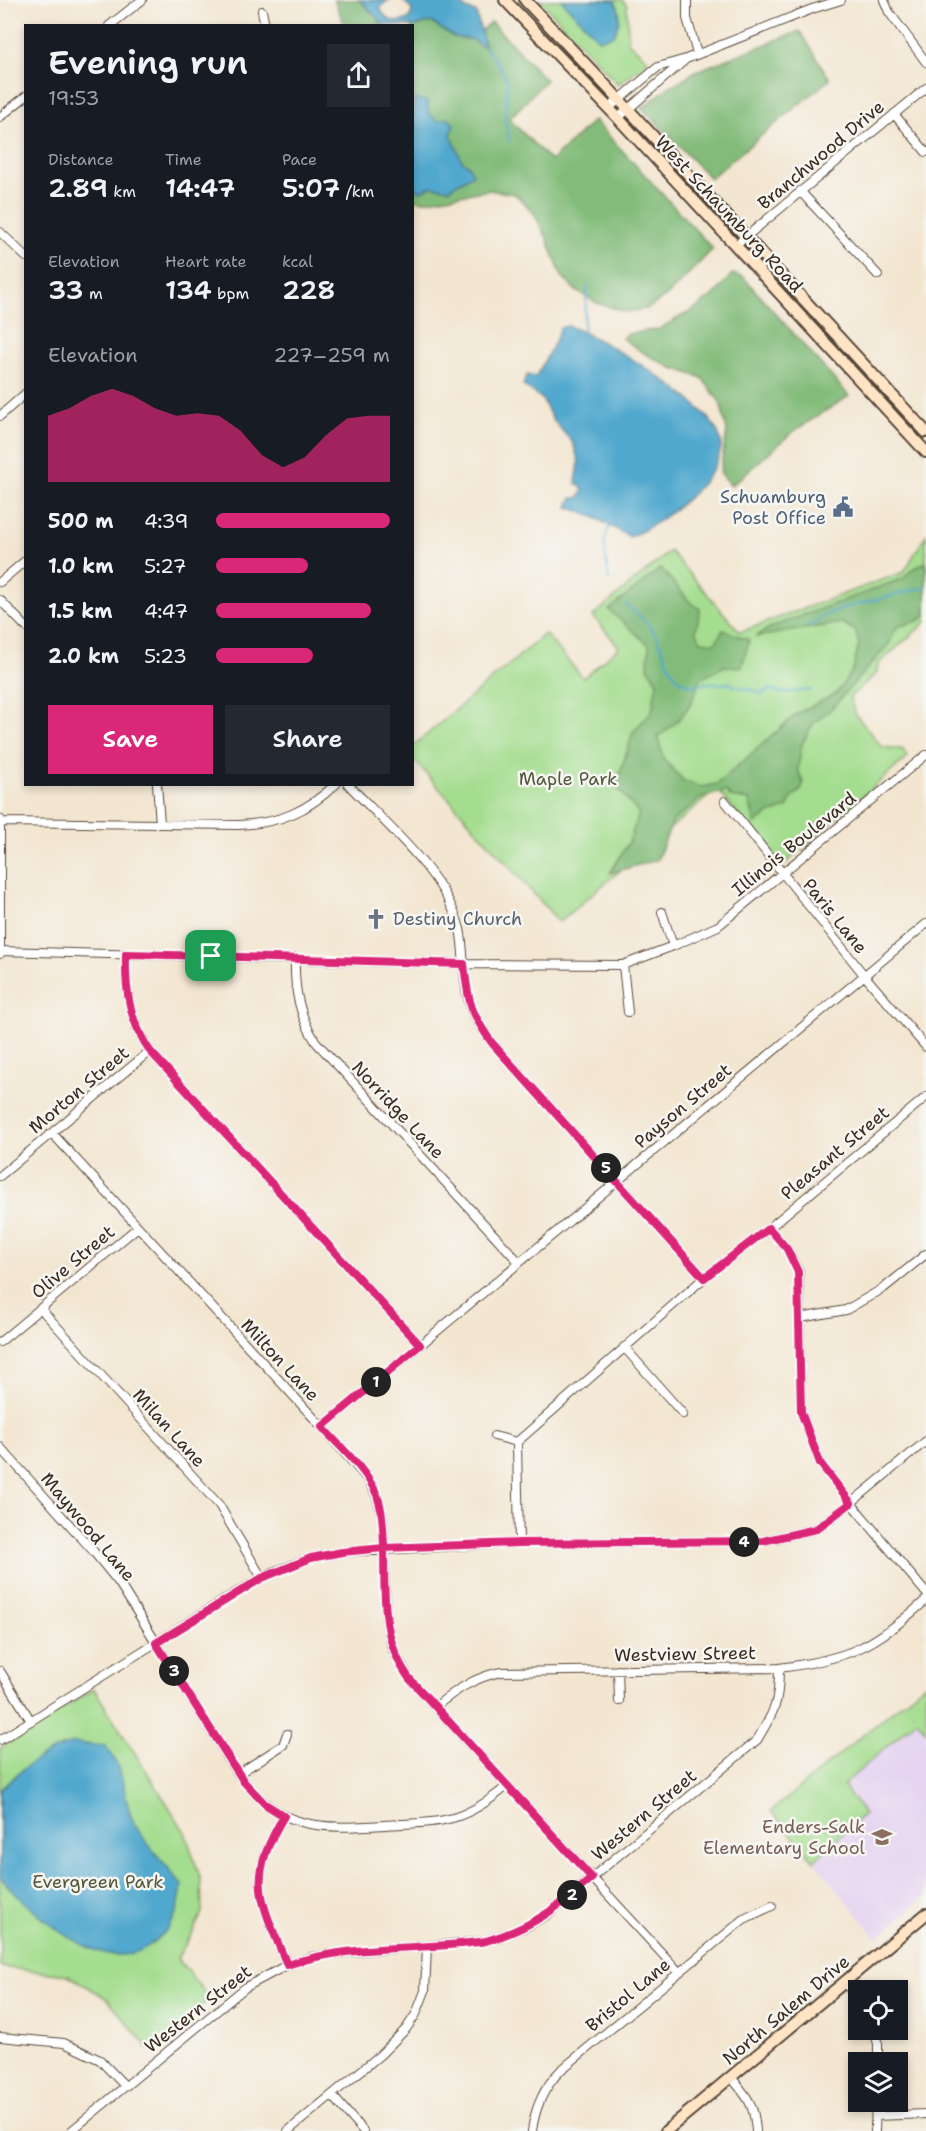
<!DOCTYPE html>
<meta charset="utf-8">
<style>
:root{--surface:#171b24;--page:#242831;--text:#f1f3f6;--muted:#9ea1a6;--accent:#db2777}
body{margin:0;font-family:"Shantell Sans",sans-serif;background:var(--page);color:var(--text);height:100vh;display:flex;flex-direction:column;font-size:22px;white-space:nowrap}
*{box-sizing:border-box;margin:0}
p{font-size:20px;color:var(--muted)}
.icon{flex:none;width:33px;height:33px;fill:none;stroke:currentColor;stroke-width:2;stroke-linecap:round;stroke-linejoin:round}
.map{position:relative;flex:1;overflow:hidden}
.sheet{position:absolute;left:24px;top:24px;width:390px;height:762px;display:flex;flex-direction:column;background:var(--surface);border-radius:0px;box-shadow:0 3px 9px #0003}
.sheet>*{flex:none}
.fabs{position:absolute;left:848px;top:1980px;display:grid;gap:12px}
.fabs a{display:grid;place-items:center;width:60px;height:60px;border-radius:0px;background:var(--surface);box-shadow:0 3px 9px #0003;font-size:30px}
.pin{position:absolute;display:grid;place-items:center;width:51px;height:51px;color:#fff;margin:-26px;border-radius:12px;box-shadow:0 3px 9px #0006}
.km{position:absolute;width:30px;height:30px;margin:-15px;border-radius:50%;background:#222;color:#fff;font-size:16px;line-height:30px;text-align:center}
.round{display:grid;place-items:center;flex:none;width:63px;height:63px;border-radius:0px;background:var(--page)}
.head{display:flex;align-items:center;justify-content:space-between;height:102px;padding:0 24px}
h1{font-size:33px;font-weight:600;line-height:45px}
.stats{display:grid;grid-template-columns:repeat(3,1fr);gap:9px;height:102px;padding:6px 24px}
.stats div{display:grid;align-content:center}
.stats b{font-size:26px;font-weight:600}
.stats small{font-size:16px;font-weight:400}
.stats p{font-size:16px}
.chart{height:168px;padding:12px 24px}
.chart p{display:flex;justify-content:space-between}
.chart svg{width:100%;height:108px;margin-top:6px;fill:var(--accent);opacity:.7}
.primary-button{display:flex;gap:12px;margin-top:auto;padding:12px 24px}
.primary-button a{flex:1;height:69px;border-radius:0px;background:var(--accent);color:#fff;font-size:24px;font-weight:600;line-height:69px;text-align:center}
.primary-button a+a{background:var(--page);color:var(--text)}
ul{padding:0 24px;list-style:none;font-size:20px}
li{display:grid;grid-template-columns:96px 72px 1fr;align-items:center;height:45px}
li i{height:15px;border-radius:8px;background:var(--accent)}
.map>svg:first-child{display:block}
</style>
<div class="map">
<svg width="926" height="2131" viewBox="0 0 926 2131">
<rect width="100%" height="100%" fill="#f6f6f2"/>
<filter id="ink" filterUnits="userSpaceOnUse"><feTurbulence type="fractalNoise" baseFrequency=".0167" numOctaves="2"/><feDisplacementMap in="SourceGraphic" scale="12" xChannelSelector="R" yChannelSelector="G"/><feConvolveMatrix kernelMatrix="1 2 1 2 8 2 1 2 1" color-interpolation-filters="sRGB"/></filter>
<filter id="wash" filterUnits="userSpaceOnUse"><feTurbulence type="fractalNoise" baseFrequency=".008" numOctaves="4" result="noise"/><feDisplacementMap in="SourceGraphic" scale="24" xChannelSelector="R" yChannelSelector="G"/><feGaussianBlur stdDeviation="1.35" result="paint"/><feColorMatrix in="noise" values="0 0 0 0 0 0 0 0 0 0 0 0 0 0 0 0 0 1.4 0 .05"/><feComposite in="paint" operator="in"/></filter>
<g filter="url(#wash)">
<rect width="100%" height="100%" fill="#f3e6d1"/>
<path fill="#e5d3f1" d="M918,1720L926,1731V1896L877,1938L814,1861L864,1814L843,1785Z"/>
<path fill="#a4dd8f" stroke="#708456" stroke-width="1.5" d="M540,0H622L627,5L628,42L649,61L618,84Z
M926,535V622L878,664L877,673L850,697L855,714L882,747L902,749L908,757L781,867L717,789L559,922L413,759L412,747L545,634L583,678L619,647L593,616L670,551L740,632L904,572Z
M926,1683V1731L917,1720L843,1785L864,1814L814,1861L771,1811Z
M94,1689L185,1832L201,1880L202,1913L193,1932L177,1958L210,1999L149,2049L108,1999L68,1975L0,1967V1748Z"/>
<path fill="#83bc7a" stroke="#5f734c" stroke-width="1.5" d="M334,0H360L384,25H345Z
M431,22L454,37L471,39L491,22L546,80L509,119L551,161L594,120L713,249L668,295L647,309L626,312L597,303L576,291L561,275L547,238L533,212L515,194L489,190L423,201L413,199L412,27Z
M800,31L830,79L710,178L642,108L669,87L696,71Z
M732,274L743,277L849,396L794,431L731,486L720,472L727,431L720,402L702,378L670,367L644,353L622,338L628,334L659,329L696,308L717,292Z
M926,562V615L920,620L897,627L889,644L831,709L813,724L802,744L798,769L803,783L801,790L792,798L787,808L769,814L755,824L749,800L730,797L726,791L701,798L673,821L657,860L610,873L629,842L639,814L616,786L633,732L652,711L657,683L648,667L649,645L609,610L661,568L689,601L700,609L696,631L701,641L715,643L723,630L749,640L742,667L724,666L699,680C694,706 679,722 658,737L664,760L684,781L701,787L717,784L798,713L836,694L853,670L859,644L855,630L842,623L755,637L769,628L904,578L912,569Z"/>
<path fill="#51a8ce" stroke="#466976" stroke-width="1.5" d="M360,0H390L385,2L380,9C388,22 397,25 410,18L412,10L405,2L401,0H458L466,9L476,12L485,47L471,39L454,37L431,22L413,27L412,26L384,25Z
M561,0H614C622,12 620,22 614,35L599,40Z
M417,99L428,102V112L437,121L448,118L454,124L451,135L462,161L469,166L473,174C464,181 459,180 450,189L431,186L422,191L417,190L413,180V101Z
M568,326C601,337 724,408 721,446C717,483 661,523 630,537L592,516L568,507L572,498H578L583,492L581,486L576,483L579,462L573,443L553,420L542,399L523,385L527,375L536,377L556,339L560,328Z
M73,1743L105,1746C127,1769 121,1796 134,1823C146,1846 167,1864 182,1885C179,1912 174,1928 151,1944C143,1950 132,1955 122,1955C81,1957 25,1906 0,1877V1791C21,1768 43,1752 73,1743Z"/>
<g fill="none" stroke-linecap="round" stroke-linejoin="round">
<path stroke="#51a8ce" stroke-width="2" d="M485,47L500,67L507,81L505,120L510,142
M583,331L588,286
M609,581L604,542L609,527
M626,604C634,612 643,618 650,627C667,645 665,681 692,685C699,686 704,682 711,683C718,683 722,685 729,683C739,690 751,687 761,694L771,689L781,693L811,690
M808,627L825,615L848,607L926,587"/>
</g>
</g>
<g filter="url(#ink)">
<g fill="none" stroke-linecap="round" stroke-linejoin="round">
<g stroke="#574639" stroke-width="10">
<path id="street" d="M687,0V18L697,54
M884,0L889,12L926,62
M262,11L265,26
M109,26L142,0
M609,108L658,67L686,59L812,9L841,0
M894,114L926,152
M0,117L26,96
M618,118L685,60
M800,191L878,275
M0,232L26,257
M736,245L926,88
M0,416L26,393
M0,582L26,560
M0,600L26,627
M157,784L160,823
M348,784C387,826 445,873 460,929C465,952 462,976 468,998C472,1015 482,1029 492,1043L704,1278
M725,801L864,975L926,1047
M0,819V954
M1,822L239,825C280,823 306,812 336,784
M662,912L673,946
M0,951L464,964L623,965L673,946L718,926L926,755
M126,954C125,990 129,1020 150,1051L420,1345
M295,958C294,989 299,1016 316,1042L519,1262
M623,965L628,1012
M52,1133L322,1427L369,1481L377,1497L383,1519L386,1618L392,1648L409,1678L435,1707L679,1972
M0,1176L150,1051
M769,1228L787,1249L799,1272L801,1412L820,1463L851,1503L926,1593
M41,1309L219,1505L262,1578
M800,1318L846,1310L884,1288L926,1254
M0,1342L138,1227
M624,1347L683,1414
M322,1427L926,924
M494,1436L517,1442
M0,1447L94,1552L119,1583L238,1774C279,1831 321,1829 385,1825C441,1822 462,1824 507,1786
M519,1543L517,1442L704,1278L769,1228L926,1097
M618,1670L619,1701
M0,1671L31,1721
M435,1707C456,1690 475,1677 501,1672L779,1668C849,1659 874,1647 926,1600
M0,1740L237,1592L273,1572L311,1558L342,1552L519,1543L763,1541L816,1529L851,1503L926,1441
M238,1774L283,1745L287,1734
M284,1816C245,1880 261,1901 287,1965
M845,1983L858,1999
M874,2030L878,2044V2062
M0,2037L64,2043L100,2060L125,2086
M731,2077C748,2098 754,2103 756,2131
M332,2095L363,2131
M876,2116L926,2114
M71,2131L246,1987L287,1965L311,1957L340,1953L486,1941L526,1927L547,1915L757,1740C775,1710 779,1704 779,1668
M288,2131L380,2055L406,2029L416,2014L425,1991L427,1947
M532,2131C535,2107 544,2087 561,2070L744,1919L772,1906
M875,2131L876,2102"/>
</g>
<g stroke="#574639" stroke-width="14">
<path id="secondary" d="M505,0L618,118L926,452
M525,0L627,108L926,432
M666,2131L926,1914"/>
</g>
<use href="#street" stroke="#fff" stroke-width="8"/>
<use href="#secondary" stroke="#ffe4c6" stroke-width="10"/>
</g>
</g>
<g fill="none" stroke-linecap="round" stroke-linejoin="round" filter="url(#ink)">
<g stroke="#fff" stroke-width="12">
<path id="route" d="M211,956L126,954C125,990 129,1020 150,1051L420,1345L322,1427C341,1448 366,1469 377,1495C383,1511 383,1528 384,1545C385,1592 380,1638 409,1678L592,1878C557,1908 532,1928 486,1941C420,1951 351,1943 287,1965C261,1900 245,1881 284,1816L265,1804L244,1782L156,1643L262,1578L311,1558L342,1552L384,1548L519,1543L763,1541L816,1529L851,1503L820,1463L801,1412L798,1272L787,1249L769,1228L704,1278L492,1043C470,1012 468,1001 464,964L211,956"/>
</g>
<use href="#route" stroke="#db2777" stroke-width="8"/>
</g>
<defs>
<g id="civic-bare" transform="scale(1.62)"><path d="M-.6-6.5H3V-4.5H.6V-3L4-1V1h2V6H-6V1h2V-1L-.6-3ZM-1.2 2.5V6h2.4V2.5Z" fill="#5c6f8a" stroke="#f6f6f2" stroke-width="2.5" paint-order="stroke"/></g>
<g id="church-bare" transform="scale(1.62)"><path d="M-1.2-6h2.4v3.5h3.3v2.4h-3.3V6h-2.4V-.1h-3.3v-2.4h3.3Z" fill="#6b7280" stroke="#f6f6f2" stroke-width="2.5" paint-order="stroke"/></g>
<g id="school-bare" transform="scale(1.62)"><path d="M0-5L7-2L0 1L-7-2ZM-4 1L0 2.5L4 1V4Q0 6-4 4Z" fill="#8d6e63" stroke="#f6f6f2" stroke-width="2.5" paint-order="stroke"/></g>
</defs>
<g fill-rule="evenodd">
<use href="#civic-bare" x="843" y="507"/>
<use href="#church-bare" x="376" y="919"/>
<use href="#school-bare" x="882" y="1837"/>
</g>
<g text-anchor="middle" stroke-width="5" stroke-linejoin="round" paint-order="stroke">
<g font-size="18" fill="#3b2a1e" stroke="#f6f6f2">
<text transform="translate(821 155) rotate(-40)" y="6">Branchwood Drive</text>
<text transform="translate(729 214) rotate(47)" y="6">West Schaumburg Road</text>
<text transform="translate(794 844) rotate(-39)" y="6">Illinois Boulevard</text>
<text transform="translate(835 916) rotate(51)" y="6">Paris Lane</text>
<text transform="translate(79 1090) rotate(-40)" y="6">Morton Street</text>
<text transform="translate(683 1106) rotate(-40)" y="6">Payson Street</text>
<text transform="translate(398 1110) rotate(47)" y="6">Norridge Lane</text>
<text transform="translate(835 1153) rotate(-40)" y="6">Pleasant Street</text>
<text transform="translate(73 1262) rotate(-40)" y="6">Olive Street</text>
<text transform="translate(280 1360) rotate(47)" y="6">Milton Lane</text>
<text transform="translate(169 1428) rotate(48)" y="6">Milan Lane</text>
<text transform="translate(88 1527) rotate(50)" y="6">Maywood Lane</text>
<text transform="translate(685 1654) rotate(-1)" y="6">Westview Street</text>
<text transform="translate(644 1815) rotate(-40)" y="6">Western Street</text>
<text transform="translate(628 1995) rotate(-40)" y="6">Bristol Lane</text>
<text transform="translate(198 2009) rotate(-38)" y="6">Western Street</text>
<text transform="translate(786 2010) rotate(-40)" y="6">North Salem Drive</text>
</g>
<g font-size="18" fill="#4e5e75" stroke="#f6f6f2" text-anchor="end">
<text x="826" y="503">Schuamburg<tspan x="826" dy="21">Post Office</tspan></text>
</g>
<g font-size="18" fill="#55573a" stroke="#f6f6f2">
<text x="568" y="785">Maple Park</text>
<text x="98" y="1888">Evergreen Park</text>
</g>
<g font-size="18" fill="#5b616d" stroke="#f6f6f2" text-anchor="start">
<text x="393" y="925">Destiny Church</text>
</g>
<g font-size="18" fill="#785e54" stroke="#f6f6f2" text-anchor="end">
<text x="865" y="1833">Enders-Salk<tspan x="865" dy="21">Elementary School</tspan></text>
</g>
</g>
</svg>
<div class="fabs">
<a><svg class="icon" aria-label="locate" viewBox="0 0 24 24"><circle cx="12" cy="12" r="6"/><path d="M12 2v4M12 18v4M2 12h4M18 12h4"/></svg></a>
<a><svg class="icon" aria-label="layers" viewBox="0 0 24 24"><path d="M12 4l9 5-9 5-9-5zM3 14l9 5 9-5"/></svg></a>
</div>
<div class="pin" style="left:211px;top:956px;background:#1e9e55"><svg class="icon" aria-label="arrive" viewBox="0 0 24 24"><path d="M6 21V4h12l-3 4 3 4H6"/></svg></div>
<b class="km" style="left:376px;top:1382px">1</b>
<b class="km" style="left:572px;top:1895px">2</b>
<b class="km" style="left:174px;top:1671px">3</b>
<b class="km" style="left:744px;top:1542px">4</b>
<b class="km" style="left:606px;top:1168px">5</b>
<section class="sheet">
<div class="head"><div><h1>Evening run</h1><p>19:53</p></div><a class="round"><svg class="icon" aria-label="share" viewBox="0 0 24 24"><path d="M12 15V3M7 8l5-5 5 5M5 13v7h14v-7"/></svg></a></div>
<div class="stats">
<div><p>Distance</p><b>2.89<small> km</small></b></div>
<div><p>Time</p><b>14:47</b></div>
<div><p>Pace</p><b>5:07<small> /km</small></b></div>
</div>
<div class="stats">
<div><p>Elevation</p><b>33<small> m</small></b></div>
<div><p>Heart rate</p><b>134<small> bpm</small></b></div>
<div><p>kcal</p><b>228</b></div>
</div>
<div class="chart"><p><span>Elevation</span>227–259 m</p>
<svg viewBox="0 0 160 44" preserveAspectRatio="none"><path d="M0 44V17L10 14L20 9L30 6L40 9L50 14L60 17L70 16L80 17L90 23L100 33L110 38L120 34L130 25L140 18L150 17L160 17V44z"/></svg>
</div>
<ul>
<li><b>500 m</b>4:39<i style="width:100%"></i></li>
<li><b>1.0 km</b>5:27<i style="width:53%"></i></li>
<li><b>1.5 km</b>4:47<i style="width:89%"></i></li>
<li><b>2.0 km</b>5:23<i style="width:56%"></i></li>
</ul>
<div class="primary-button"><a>Save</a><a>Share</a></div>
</section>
</div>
